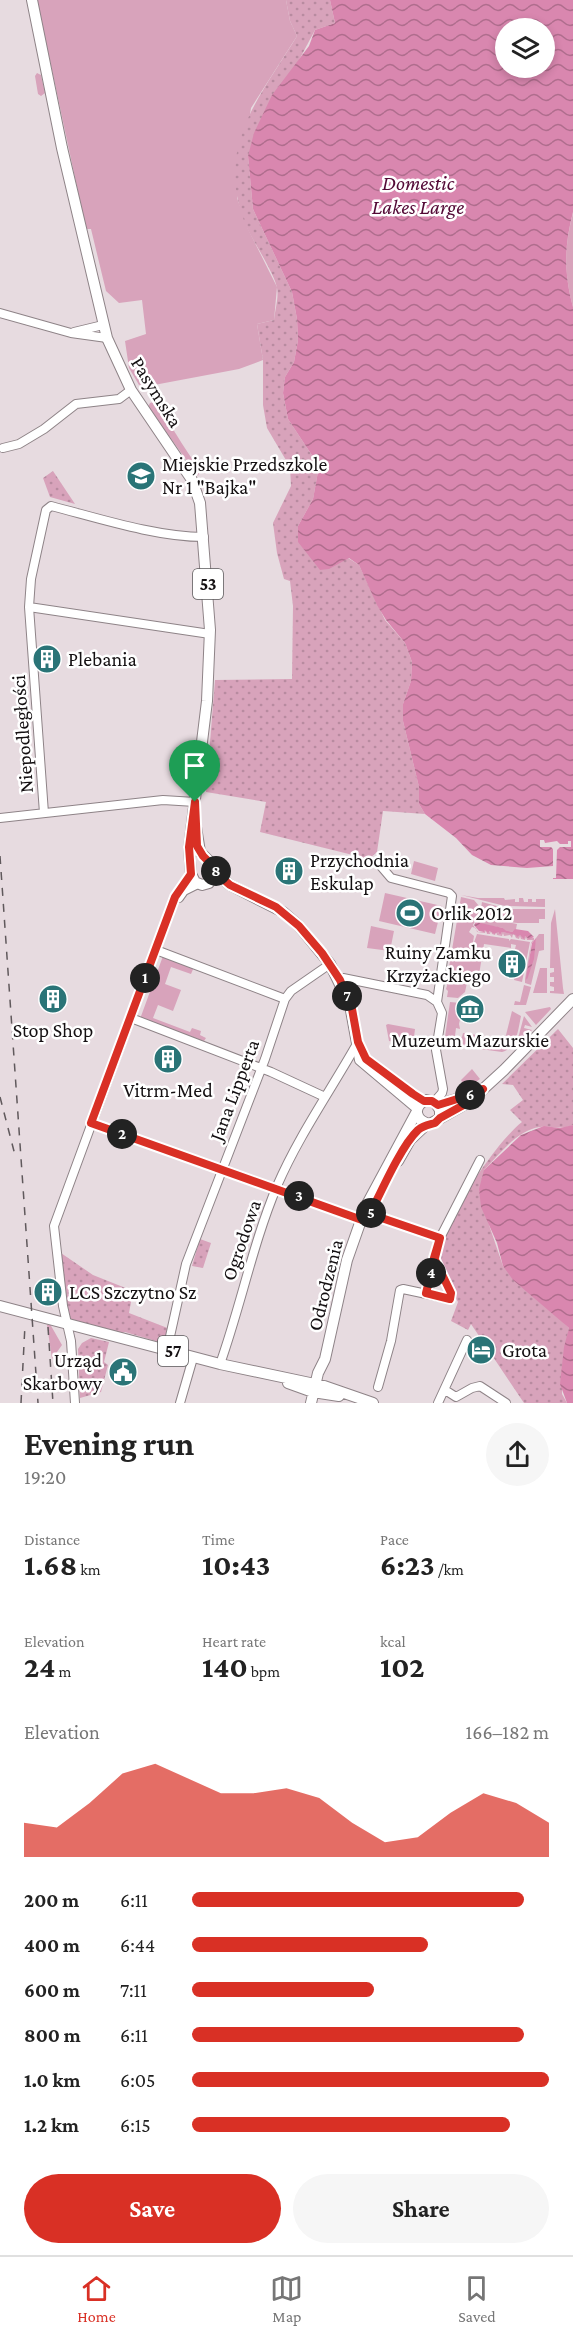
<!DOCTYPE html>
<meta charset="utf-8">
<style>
:root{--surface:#fff;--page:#f6f6f6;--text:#222;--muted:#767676;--line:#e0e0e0;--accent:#d93025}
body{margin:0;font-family:"Crimson Pro",serif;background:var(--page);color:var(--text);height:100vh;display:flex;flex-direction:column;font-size:22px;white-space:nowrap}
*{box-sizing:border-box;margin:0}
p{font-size:20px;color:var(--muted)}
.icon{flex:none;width:33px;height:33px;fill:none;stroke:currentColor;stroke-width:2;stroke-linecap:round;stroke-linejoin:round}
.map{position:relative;height:1403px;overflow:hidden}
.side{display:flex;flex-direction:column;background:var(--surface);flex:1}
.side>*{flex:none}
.tools{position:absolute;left:495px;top:18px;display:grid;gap:12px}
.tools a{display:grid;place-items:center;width:60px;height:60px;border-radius:50%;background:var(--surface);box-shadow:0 3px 9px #0003;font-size:30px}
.pin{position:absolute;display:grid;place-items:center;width:51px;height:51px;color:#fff;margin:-62px -26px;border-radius:50% 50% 50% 0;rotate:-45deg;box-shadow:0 0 6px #0007}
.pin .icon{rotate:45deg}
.km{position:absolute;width:30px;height:30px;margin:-15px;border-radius:50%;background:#222;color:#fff;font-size:16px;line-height:30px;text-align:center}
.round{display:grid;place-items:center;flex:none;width:63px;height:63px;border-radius:32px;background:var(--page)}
.headline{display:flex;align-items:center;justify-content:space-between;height:102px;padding:0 24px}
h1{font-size:33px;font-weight:700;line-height:45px}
.stats{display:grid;grid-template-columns:repeat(3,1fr);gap:9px;height:102px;padding:6px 24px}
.stats div{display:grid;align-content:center}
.stats b{font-size:30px;font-weight:700}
.stats small{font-size:16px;font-weight:400}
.stats p{font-size:16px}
.chart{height:168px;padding:12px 24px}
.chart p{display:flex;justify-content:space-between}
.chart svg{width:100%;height:108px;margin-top:6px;fill:var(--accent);opacity:.7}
.cta{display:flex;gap:12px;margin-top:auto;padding:12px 24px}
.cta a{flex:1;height:69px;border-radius:36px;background:var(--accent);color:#fff;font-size:24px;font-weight:700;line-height:69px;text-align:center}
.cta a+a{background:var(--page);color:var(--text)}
ul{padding:0 24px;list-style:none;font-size:20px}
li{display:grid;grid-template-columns:96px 72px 1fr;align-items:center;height:45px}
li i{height:15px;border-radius:8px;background:var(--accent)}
.menu{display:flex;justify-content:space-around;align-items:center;height:84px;border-top:2px solid var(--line);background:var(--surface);font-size:16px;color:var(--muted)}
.menu a{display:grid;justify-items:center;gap:3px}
.menu .on{color:var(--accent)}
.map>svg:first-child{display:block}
</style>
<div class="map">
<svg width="573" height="1403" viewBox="0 0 573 1403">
<defs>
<pattern id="park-dots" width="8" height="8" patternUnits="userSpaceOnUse" patternTransform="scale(1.5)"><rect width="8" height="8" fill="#d8a3bb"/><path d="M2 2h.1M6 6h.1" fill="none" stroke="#b88ba0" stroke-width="1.8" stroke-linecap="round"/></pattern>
<pattern id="water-waves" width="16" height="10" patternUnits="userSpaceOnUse" patternTransform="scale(1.5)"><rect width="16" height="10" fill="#d987af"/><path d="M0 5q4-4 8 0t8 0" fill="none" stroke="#af6d8d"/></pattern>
</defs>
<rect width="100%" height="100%" fill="#e7dbe0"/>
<path fill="#d8a3bb" d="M37,0H286L290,21L297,36L251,108L237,198L248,229L277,287L274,320L257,324L263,360L239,369L154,385L153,382L139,385L129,368L125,341L146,334L142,300L119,303L106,291L91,229H86Z
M37,73L41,75L45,93L41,96L38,94L35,76Z
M573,213V307C564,273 564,247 573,213Z
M157,401C170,407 169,423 176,434C183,446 192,458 200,471L198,476L148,407L150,403Z
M414,861L438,868L435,881L411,874Z
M385,893L442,906L435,934L379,921Z
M461,895L478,898H504L505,900L515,899V902H519V898H523L524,902H528V899H532V902H536V899H545V907L505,906Z
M461,897L474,900L490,919L517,924L516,929L512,932L504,930L503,928L480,924L475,921L473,925L478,932H483L485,930H488L489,933L490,931H493V934L495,931L498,932L500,935L502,932L513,934L512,938L510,935L504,936L503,933L502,936L497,935L496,932L495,935L492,934L491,931L490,934H487L486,930L485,933L477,932L476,928L472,927L469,932L474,936L472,948L477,934L509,939V941L511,939L530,942L522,982L514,980L519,950L515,949L516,945L511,944V948L484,944L479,975L475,974L474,980L469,982L468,978L465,992L458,998L447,997L448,991L446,989L450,976L448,973Z
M482,902L508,909H545V919H539V923C519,923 495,925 481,908Z
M555,909L563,988L564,994L550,993V991H554V987L550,986V982H554V977H550V973L554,972V968H550L551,923Z
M371,926L394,931L390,951L367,948Z
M514,934L534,938V940L531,944L527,980L536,938L539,934H544V950L539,951L531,985L525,983V979L531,943L533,940H527L526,937L525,940L521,939L520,936L519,939L516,938Z
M163,956L194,967L191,974L171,967L165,984L181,990L173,1011L158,1005L153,1018L190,1032L192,1028L201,1031L200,1035L206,1038L204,1041L140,1019Z
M540,968H547V993H533Z
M524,985L531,987L526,1005H514L515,1001L520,1002Z
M465,997L459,1024L460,1029L456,1028L455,1036L462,1037L463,1033L505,1039L512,1011L521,1016C518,1030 517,1048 502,1052L444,1044L450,1002L460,1003Z
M550,1007L551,1009L536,1025L525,1012Z
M524,1016L532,1027L525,1025L524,1028L532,1030L518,1044L517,1042Z
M388,1024L415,1029L413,1045L389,1041L386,1025Z
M472,1069L480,1079L466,1089L461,1080Z
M50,1324L62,1345L52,1359L47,1325Z"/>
<path fill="url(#park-dots)" d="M286,0H330L335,23L315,30L248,156L253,209L292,292L297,319L298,340L294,362L285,377L283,393L288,419L319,466L313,499L298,526L359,565L385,620L405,643L412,662L411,681L403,704V721L419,787V804L425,814L383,811L377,852L369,859L260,832L266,802L206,792L215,680L292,679L293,606L290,581L284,579L277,553L273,523L291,486L290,467L267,428L263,405V360L257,324L274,320C275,310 279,297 277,288C275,275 255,244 248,230C212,150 258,100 297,36L290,21Z
M53,471L75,504L50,497L43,478Z
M558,1029L573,1048V1125C563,1130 551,1126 540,1127C517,1130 500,1154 484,1170L489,1225L503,1266L569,1328L563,1362L562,1394L567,1403H524L471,1324L468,1330L451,1321L458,1302C452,1290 440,1273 440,1260C439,1226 496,1142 522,1122L510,1110L523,1100L513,1085L502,1084Z
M200,1239L211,1243L203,1268L192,1266Z
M58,1251L93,1275L133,1291L129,1313L170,1329L166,1344L125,1332L113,1336L69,1319Z
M91,1338L109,1342L104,1362L108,1365L101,1392L80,1398L78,1349L82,1343Z"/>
<path fill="url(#water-waves)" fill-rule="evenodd" d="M330,0H573V212C564,247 564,273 573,307V879H553V866L527,868L491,865L472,855L456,838L425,814L419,804V787L403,721V704L411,681L412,662L405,643L386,620L377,605L359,565L349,558L329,569L320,570L298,542V526L313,499L319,466L288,419L283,393L285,377L294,362L298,340L297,319L292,292L253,209L248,156L254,133L272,95L309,46L315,30L335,23ZM506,28H544V68H506Z
M476,922L503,928L505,930L512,932L515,929L528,931L534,937L529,939L525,936L524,939L520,935L517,937L516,935L502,932L500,935L498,932L494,934L490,931L488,933L485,930L484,932L479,931L474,925Z
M536,938L534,959L527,980L526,978L532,943Z
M573,1125V1403H567L560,1384L564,1347L569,1328L513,1280L503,1266L497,1243L481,1207L479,1189L484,1170L521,1135L544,1126L560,1128Z"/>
<path fill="#e7dbe0" d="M540,840H544L545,843L557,841L560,844H568V841H571V847H560L557,850L556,878H553V849L551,847H540Z"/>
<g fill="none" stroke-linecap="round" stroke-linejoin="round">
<g stroke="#8e8387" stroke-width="10">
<path id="minor" d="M0,313L71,333L107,338
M74,332L103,325
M3,448L19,444L44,429L76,404L119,399L131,390
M29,607L210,634
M44,813L29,607L31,579L46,510L51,506C98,518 156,537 204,537
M0,818L163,800L195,802
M379,864L391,878L449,893L452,896L437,1002
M179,898L184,891L198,884
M156,950L285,999
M340,980L343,978L427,995L437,1002
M131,1018L271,1072L325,1097
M434,1102L442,1093L443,1089L436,1050L442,1013L437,1002
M91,1123L362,1220
M370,1214L440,1238
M426,1293L440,1238L480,1160
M167,1350L186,1264L265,1059L285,999L291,991L330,964
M220,1364C241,1305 253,1243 277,1186C299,1135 331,1090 358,1042
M378,1387L391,1341L400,1290L403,1289L450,1299L451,1293L434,1258
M445,1390L456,1397L472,1388L480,1386L506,1403
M75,1403L71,1341L63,1306L54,1226L175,897L191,874
M180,1403L193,1358
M438,1403L467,1340"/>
</g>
<g stroke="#8e8387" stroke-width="12">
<path id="major" d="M32,0L62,148L107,338L131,390L192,480L200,503L210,630L207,701L189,848L191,874L195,882L202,885L209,883L216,873
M196,827L200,852L212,864L216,873L230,885L283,912L299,926L330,964L350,1005L360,1060L417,1108
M438,1105L469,1095
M440,1118V1110L435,1102L426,1100C412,1107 415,1121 430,1124L469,1102L504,1070L573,999
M398,1161L410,1140L427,1124
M0,1306L220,1364L324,1386L373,1403
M288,1383L313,1392L339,1396
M311,1403L318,1373L325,1359L347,1260L366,1206L416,1113"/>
</g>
<use href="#minor" stroke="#fff" stroke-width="8"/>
<use href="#major" stroke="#fff" stroke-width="10"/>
<path stroke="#60595c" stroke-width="1.5" stroke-dasharray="8 8" stroke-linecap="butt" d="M0,856L38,1403
M0,1097L15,1155
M48,1327L53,1403
M21,1403L25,1325"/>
</g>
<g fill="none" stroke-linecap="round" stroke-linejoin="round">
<g stroke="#fff" stroke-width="12">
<path id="route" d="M195,802L189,847L191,874L175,897L91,1123L362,1220L370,1214L440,1238L426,1293L450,1299L451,1293L434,1258L440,1238L370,1214C381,1192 401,1146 418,1130C424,1125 428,1125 435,1123L440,1118L469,1102L483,1089L467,1096L438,1105L432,1101H424L413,1094L366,1059L358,1042L352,1009L340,980L322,953L299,926L276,907L230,885L216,873L214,867L203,856L197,846L195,802"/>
</g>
<use href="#route" stroke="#d93025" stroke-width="8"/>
</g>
<defs>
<g id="school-disc" transform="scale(1.5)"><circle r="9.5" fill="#2a7477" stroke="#fff"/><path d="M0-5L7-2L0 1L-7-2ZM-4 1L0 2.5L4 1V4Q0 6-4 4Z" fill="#fff"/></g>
<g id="building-disc" transform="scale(1.5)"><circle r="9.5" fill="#2a7477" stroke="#fff"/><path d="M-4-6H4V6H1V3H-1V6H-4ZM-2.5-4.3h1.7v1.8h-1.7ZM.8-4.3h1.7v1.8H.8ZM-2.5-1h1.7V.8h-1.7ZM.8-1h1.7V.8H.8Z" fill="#fff"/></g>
<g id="stadium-disc" transform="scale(1.5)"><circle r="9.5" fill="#2a7477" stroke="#fff"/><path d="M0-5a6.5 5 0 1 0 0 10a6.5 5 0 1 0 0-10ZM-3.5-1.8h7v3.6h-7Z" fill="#fff"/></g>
<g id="museum-disc" transform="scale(1.5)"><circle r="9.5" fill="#2a7477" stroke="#fff"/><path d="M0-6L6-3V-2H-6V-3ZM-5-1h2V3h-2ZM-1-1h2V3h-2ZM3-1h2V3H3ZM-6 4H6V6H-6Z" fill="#fff"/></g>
<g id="hotel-disc" transform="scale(1.5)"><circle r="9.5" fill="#2a7477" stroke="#fff"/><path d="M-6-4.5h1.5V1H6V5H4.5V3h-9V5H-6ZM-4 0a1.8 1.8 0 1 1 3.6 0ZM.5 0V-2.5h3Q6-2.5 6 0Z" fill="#fff"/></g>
<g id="civic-disc" transform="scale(1.5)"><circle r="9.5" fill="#2a7477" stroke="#fff"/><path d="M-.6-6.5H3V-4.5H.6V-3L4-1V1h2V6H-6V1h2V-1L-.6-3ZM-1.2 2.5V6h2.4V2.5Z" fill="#fff"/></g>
</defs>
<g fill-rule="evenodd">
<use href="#school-disc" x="141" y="476"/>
<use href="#building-disc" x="47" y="659"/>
<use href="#building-disc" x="289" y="871"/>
<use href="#stadium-disc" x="410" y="913"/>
<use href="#building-disc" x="512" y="964"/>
<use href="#building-disc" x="53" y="999"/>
<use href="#museum-disc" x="470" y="1009"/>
<use href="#building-disc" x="168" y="1059"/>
<use href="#building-disc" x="48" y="1292"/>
<use href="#hotel-disc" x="481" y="1350"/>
<use href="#civic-disc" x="123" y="1372"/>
</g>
<g text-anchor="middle" stroke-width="5" stroke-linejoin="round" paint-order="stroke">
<g fill="#fff" stroke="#5a5859" stroke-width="1.5">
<rect x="193" y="569" width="30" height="30" rx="4.5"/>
<rect x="158" y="1336" width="30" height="30" rx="4.5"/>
</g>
<g font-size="18" font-weight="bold" fill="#141012">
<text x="208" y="590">53</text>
<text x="173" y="1357">57</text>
</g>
<g font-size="20" fill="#141012" stroke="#fff">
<text transform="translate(157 392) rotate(58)" y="7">Pasymska</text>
<text transform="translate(22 734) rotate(-94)" y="7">Niepodległości</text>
<text transform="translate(234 1090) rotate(-69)" y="7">Jana Lipperta</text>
<text transform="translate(241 1240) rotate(-71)" y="7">Ogrodowa</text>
<text transform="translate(325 1285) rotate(-76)" y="7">Odrodzenia</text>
</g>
<g font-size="20" fill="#141012" stroke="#fff" text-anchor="start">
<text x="162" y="471">Miejskie Przedszkole<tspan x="162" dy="23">Nr 1 "Bajka"</tspan></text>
<text x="68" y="666">Plebania</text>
<text x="310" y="867">Przychodnia<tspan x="310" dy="23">Eskulap</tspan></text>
<text x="431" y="920">Orlik 2012</text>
<text x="491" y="959" text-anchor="end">Ruiny Zamku<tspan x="491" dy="23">Krzyżackiego</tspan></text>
<text x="53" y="1037" text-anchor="middle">Stop Shop</text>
<text x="470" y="1047" text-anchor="middle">Muzeum Mazurskie</text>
<text x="168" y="1097" text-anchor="middle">Vitrm-Med</text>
<text x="69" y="1299">LCS Szczytno Sz</text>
<text x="502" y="1357">Grota</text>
<text x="102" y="1367" text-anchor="end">Urząd<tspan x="102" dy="23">Skarbowy</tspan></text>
</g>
<g font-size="21" font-style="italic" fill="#520835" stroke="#fff">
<text x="418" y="190">Domestic<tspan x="418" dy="24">Lakes Large</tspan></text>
</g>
</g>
</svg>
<div class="tools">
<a><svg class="icon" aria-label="layers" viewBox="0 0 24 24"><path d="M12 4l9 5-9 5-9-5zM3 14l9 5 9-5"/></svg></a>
</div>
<div class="pin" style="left:195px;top:802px;background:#1e9e55"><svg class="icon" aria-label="arrive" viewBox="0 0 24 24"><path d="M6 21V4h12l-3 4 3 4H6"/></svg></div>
<b class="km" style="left:145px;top:978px">1</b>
<b class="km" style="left:122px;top:1134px">2</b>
<b class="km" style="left:299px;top:1196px">3</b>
<b class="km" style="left:431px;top:1273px">4</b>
<b class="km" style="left:371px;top:1213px">5</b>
<b class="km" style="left:470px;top:1095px">6</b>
<b class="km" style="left:347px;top:996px">7</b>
<b class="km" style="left:216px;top:871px">8</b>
</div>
<section class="side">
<div class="headline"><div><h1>Evening run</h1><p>19:20</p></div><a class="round"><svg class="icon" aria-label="share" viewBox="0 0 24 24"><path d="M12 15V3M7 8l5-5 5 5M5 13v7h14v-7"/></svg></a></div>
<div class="stats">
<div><p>Distance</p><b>1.68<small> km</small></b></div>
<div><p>Time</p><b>10:43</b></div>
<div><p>Pace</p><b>6:23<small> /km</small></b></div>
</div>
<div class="stats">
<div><p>Elevation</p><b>24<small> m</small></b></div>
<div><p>Heart rate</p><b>140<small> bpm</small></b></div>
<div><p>kcal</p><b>102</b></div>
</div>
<div class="chart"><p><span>Elevation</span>166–182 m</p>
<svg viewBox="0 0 160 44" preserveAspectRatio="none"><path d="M0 44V30L10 32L20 22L30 10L40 6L50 12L60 18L70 18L80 16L90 20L100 30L110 38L120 36L130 26L140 18L150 22L160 30V44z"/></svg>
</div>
<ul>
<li><b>200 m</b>6:11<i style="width:93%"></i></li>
<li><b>400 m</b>6:44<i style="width:66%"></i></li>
<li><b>600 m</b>7:11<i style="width:51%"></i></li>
<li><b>800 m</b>6:11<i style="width:93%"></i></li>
<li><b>1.0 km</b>6:05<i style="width:100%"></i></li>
<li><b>1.2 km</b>6:15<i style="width:89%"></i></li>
</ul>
<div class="cta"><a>Save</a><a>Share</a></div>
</section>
<nav class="menu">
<a class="on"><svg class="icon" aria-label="home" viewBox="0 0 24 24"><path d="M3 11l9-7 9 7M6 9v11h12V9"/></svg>Home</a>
<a><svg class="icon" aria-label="map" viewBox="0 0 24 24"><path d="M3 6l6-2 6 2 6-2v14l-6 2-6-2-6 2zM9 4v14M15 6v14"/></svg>Map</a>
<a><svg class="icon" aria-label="saved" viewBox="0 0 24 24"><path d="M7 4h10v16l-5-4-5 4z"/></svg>Saved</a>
</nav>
